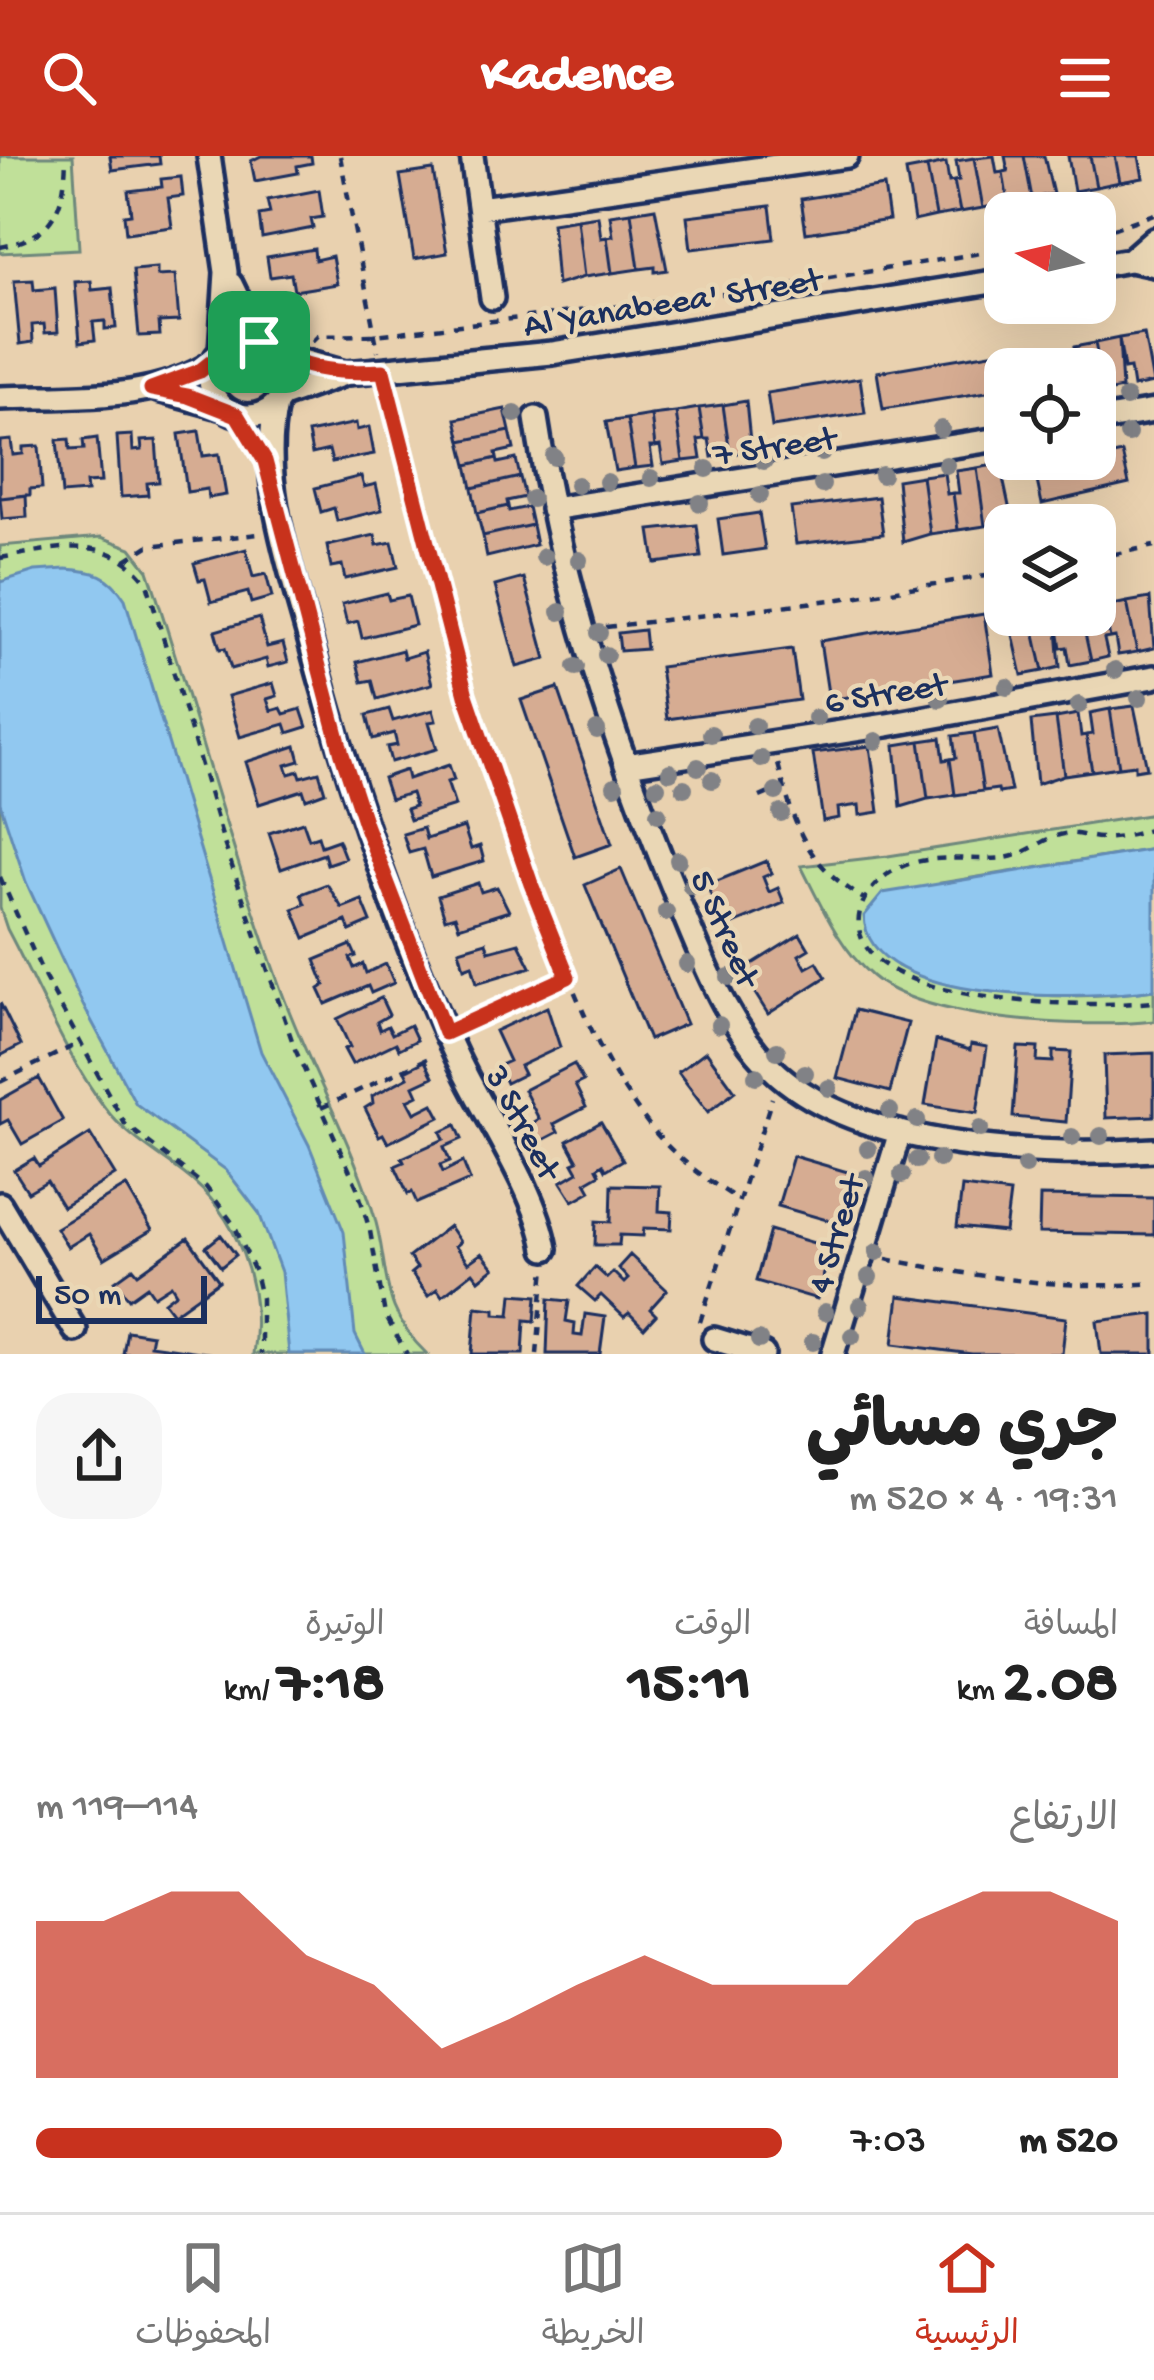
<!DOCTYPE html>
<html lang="ar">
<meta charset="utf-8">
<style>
:root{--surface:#fff;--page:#f6f6f6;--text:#222;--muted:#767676;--line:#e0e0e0;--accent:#c8321e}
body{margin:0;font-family:"Gochi Hand","Playpen Sans Arabic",sans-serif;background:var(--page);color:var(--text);direction:rtl;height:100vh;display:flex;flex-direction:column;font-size:45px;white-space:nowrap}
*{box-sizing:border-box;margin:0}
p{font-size:39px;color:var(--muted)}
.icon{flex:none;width:66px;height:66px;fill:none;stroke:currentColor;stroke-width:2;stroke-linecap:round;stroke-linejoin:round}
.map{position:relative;height:1198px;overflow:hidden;direction:ltr}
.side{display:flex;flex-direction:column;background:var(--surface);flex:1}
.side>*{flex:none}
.needle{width:78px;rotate:278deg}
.fabs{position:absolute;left:984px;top:36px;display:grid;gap:24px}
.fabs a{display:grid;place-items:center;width:132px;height:132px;border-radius:24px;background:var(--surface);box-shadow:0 12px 48px #0002;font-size:60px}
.scale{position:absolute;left:36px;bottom:30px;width:171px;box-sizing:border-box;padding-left:12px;border:6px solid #1b2f5e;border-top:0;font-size:33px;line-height:42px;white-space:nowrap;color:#1b2f5e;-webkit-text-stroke:9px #ead7b5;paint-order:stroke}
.pin{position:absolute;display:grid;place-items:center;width:102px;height:102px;color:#fff;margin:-51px;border-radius:24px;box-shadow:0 6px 18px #0006}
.round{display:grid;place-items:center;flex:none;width:126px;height:126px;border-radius:36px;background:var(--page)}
.head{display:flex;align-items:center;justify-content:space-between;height:204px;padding:0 36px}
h1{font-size:66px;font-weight:800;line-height:90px}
.figures{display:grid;grid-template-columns:repeat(3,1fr);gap:18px;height:204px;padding:12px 36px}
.figures div{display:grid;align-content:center}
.figures b{font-size:60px;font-weight:800}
.figures small{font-size:33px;font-weight:400}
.figures p{font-size:33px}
.chart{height:336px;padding:24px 36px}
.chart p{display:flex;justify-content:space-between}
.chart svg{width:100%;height:216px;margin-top:12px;fill:var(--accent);opacity:.7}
ul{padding:0 36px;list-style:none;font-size:39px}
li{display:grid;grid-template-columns:192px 144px 1fr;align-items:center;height:90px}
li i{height:30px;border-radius:15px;background:var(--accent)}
header{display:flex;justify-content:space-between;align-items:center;height:156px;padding:0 36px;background:var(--accent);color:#fff;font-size:54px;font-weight:800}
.tabs{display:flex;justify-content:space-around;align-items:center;height:168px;border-top:3px solid var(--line);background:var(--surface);font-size:33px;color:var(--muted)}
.tabs a{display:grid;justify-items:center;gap:6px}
.tabs .on{color:var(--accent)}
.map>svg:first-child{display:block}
</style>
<header><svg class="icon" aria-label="menu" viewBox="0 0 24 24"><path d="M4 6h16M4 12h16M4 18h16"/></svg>Kadence<svg class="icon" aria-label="search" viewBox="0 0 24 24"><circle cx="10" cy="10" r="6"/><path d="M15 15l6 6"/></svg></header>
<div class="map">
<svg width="1154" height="1198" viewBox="0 0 1154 1198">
<rect width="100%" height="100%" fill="#e9d1af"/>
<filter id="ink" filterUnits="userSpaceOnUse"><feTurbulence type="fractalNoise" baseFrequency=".00833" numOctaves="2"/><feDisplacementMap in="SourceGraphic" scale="24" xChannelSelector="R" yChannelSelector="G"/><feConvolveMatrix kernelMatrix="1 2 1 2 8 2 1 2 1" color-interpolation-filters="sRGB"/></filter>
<g filter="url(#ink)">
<path fill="#c0e099" stroke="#6e887c" stroke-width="3" d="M0,0H73L79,93L0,97Z
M101,381L131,392L148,414C194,552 230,693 280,831C306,904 347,976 371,1049C392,1110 375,1149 427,1198H253C264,1131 238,1058 183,1017C156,996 126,980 105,952C65,899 38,831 7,773L0,752V390Z
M1154,658V693L940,727L898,810C981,841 1066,846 1154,834V865C1085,873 926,866 872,820C839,792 820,747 801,710L888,700Z"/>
<path fill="#91c8f0" stroke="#628bb6" stroke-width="3" d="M66,413C95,415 109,418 125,443L261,896L309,989L344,1076L355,1178L365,1198H289L281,1116L259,1057L226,1014L136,948L83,849L26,726L0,647V426L35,415Z
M1154,693V834C1091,843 867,853 864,760L883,737Z"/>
<path fill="#d6ac92" stroke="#1b2f5e" stroke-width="3" d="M110,0H159L160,8L112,14Z
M261,0H311L312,7L297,10L298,17L255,25L251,5Z
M994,0L997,17L1003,16L1008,47L983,52L974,2Z
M1005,0H1024L1032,42L1008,47L1003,16L1008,15Z
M1024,0H1044L1053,38L1032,42Z
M1068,0H1090L1096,31L1074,35Z
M1090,0H1115L1120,26L1096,31Z
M1115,0H1139L1143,22L1120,26Z
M974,2L983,52L960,56L954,25L959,24L956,5Z
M946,7L949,26L954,25L960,56L936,60L927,11Z
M927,11L936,60L914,65L906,15Z
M433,14L447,97L414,103L400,19Z
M181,21L183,40L168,42L172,71L126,77L124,59L131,58L128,35L162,31L161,23Z
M884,30L889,64L806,77L801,43Z
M319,34L323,61L311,63L313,72L262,82L259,59L270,57L267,44Z
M770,50L774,83L691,93L687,60Z
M655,52L667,114L655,116V111L639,113L631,56Z
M631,56L639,113L612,117L607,81L613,80L610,59Z
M598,60L601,82L607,81L612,117L584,121L577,63Z
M577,63L584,121L557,129L552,67Z
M314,93L315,104L332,100L337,128L294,135L291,118L270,121L267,101Z
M157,112V120L175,119L179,165L159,166L160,179L139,180L133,114Z
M33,124L34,134L55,132L58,176L45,177L44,168L32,169L33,186L20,188L14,125Z
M91,125L92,134L112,132L116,172L105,173V165L93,166L95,184L80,186L75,126Z
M1144,178L1153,227L1133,231L1130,212L1124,213L1119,182Z
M1119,182L1122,233L1105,236L1095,187Z
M1095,187L1105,236L1095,238V213H1079L1074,191Z
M1039,189L1043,213H1005V233L883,253L877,216Z
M860,222L865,257L772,271L767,237Z
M746,245L751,295L730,298L723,249Z
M723,249L730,298L712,301L709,283H704L699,252Z
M699,252L704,283L698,284L701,303L683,305L676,256Z
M505,253L510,275L461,285L456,263Z
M676,256L683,305L663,308L660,290L655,291L651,259Z
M651,259L655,291H650L653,310L635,312L627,263Z
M627,263L635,312L615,315L606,266Z
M356,267L357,274L369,271L374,298L332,306L329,294L312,298L308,277Z
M199,275L203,300L219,298L226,339L208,342L207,333L187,336L179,278Z
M510,275L514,293L496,297L497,302L467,309L461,285Z
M132,279L133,295L142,294L141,285L156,284L159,326L147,327L148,339L121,341L117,280Z
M97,282L101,326L86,327L87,336L62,338L57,284L69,283L70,294L84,293L83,284Z
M11,284L13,299L23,298V291L39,290L42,332L30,333V339L0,342V285Z
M1122,297L1129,328L1042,348L1035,316Z
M497,302L498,307L516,303L520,321L472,332L467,309Z
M1000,308L1013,369L1002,372L1001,367L985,370L977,312Z
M977,312L985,370L958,374L953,337H959L956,315Z
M944,317L947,338L953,337L958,374L930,378L922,320Z
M361,320L364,331L376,328L382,354L337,365L334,352L321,356L315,332Z
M922,320L930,378L903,386L897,324Z
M520,321L525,341L507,345L508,350L477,357L472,332Z
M26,339L27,361L2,363L0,342Z
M878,341L883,378L796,388L791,352Z
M508,350L509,355L528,351L532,369L483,380L477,357Z
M759,357L765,393L723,399L718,363Z
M532,369L536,389L487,401L483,380Z
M697,369L701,401L655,407L650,374Z
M375,379L377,389L392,386L398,411L345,423L342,409L331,411L327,390Z
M246,393L253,421L266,418L272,441L251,447L248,436L211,446L205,423L199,424L194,407Z
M524,422L546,503L517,511L495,430Z
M387,437L389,444L408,440L415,469L362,482L358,465L347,468L342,448Z
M1150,442L1154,492L1137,496L1127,446Z
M1127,446L1137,496L1118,499L1115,481L1110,482L1104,451Z
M1104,451L1110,482L1104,483L1108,501L1091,505L1081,459H1095V453Z
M984,458L993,518L829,544L820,485Z
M1081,459L1091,505L1070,509L1067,491L1061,492L1056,461Z
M1056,461L1060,511L1043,515L1032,466Z
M259,462L267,491L283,487L288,506L268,511L266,503L231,513L225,492L220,493L215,475Z
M1032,466L1043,515L1022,519L1011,470Z
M644,474L646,493L620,495L618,477Z
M792,493L799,544L667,563L660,511Z
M402,494L404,502L424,496L432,528L377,543L372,524L362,526L357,506Z
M273,527L277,540L267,543L271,555L281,552L284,558L301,553L307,571L288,577L285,568L240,581L228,540Z
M558,532L612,688L575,701L521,544Z
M1134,550L1147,612L1135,614V609L1119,611L1110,553Z
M389,553L393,565L433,554L436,565L429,566L437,593L391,606L387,591L397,589L394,577L373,583L367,559Z
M1110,553L1119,611L1092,615L1086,579L1093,578L1090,557Z
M1078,558L1081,580L1086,579L1092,615L1064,619L1056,562Z
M1056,562L1064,619L1037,628L1031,565Z
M998,573L1011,635L999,637L998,633L983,635L974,577Z
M974,577L983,635L955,639L950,603L956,602L953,580Z
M941,582L944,604L950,603L955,639L928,643L920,585Z
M920,585L928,643L901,651L895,589Z
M296,590L300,605L286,609L289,618L299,615L301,621L319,616L325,636L306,643L303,634L259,648L246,606Z
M870,590L879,656L860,659L859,649L838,652L839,662L823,665L813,597Z
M449,609L454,624L447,626L455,650L410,664L406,653L415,650L411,637L390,643L383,622L406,614L408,623Z
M303,666L309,683L318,680L321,690L338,684L345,702L327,708L324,698L281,713L269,677Z
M464,671L471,693L480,690L484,705L431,721L423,693L409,697L403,678L423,672L426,683Z
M766,705L772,717L763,721L769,736L778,732L784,747L724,772L707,729Z
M621,713L686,868L649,884L585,729Z
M478,727L481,736L497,731L509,755L459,771L455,760L445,763L438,740Z
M327,728L342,752L362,744L371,766L350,775L346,765L305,782L293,753L305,748L301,738Z
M800,778L809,793L799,799L806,812L817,806L826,821L768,858L741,815Z
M486,786L489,795L519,787L531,811L477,827L472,809L464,812L459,794Z
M351,789L356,800L350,802L354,812L363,808L366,817L386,808L394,827L371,837L368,830L326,848L319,833L325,829L315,804Z
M381,842L389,859L377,866L380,874L388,870L392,878L410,869L417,884L399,893L396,887L352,908L344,893L350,891L337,863Z
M0,847L21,889L0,900Z
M547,851L560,891L520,910L524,918L506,927L498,910L509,905L495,875Z
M855,854L908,867L890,936L837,922Z
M936,884L970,894L971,888L987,891L977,957L925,949Z
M1018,891L1038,892L1037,905L1053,906V895L1071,896L1066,966L1013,961Z
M706,895L735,935L708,956L678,916Z
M1154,897V960L1106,962L1104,899Z
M425,905L433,921L414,930L418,939L408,944L415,957L433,948L440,961L388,987L383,978L379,980L365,952L373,947L372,940L408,921L405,915Z
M574,908L583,925L575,929L586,951L554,968L558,976L539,986L530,969L539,963L524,934Z
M39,922L63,965L22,988L8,964L0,968V944Z
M601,966L623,1004L606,1014L603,1008L597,1012L600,1018L586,1026L591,1035L573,1045L561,1026L578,1016L573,1007L578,1005L567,985Z
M456,969L462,983L444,991L450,1005L440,1009L443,1016L463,1006L470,1024L417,1047L412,1036L408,1038L395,1010L404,1006L402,1002L444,983L441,976Z
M90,978L115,1019L63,1051L47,1025L28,1036L14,1014L34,1002L39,1010Z
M793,1000L858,1019L844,1069L778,1050Z
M612,1029L660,1030L659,1055L672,1056L671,1073L644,1072L643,1080L620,1079L619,1089H595L596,1065L611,1066Z
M126,1030L152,1074L104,1103L89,1078L68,1091L56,1072Z
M962,1031L1010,1037L1005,1076L957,1071Z
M1040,1040L1154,1042V1079L1039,1077Z
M449,1070L460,1086L455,1090L468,1107L482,1097L494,1112L479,1124L473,1116L442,1140L437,1133L428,1140L411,1117L417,1112L409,1101Z
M770,1074L831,1092L817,1143L756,1125Z
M221,1079L236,1099L221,1111L206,1091Z
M188,1082L219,1125L173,1158L164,1146L176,1137L171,1129L154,1140L147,1130L129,1143L115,1125L133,1112L138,1118Z
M630,1099L667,1134L650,1153L656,1159L644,1172L629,1157L624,1161L601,1139L595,1145L578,1130L595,1111L607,1122L613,1116L624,1127L628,1123L618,1112Z
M512,1138L537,1140L535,1165L525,1164L523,1198H472L476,1151L495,1153V1158L510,1159Z
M899,1140L1066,1162L1062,1198H972L893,1188Z
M549,1143L569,1145L566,1165L575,1167L574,1179L582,1180L585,1158L605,1161L600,1198H547Z
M1154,1158V1198H1101L1097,1165Z
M127,1175L152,1179L150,1189L214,1198H123Z"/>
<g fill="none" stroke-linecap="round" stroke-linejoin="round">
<g stroke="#1b2f5e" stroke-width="30">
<path id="minor" d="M209,0L226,116L221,196
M472,0L492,142
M480,52L847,0
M1130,104L1154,83
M1095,110L1130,104L1154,109
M231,128L259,186
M210 222a38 38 0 1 1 76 0a38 38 0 1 1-76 0Z
M278,198L341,216
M158,234L224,252
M282,240L347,217L552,197L1005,124
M0,242C71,239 153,247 214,206
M276,249C259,325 289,408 309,481C347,622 393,763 454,895C481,955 536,1032 546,1093
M536,262C561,426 613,586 676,739C702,801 727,874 779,919C867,995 1044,1001 1154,994
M1095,265L1154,255
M552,353L1005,282
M626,609L887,569L1154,521
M0,1048L75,1174
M714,1183L763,1198
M833,1198L900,976"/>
</g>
<path stroke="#1b2f5e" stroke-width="4.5" stroke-dasharray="9 9" stroke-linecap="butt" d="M340,0L378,195
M1095,79L1154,58
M0,91C54,81 65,52 66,0
M312,186L318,180L375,179L757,134L1005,93
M388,235C433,418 479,599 550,774C577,844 606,917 654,975C678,1004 707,1024 739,1044
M0,402C54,393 110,375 147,427L224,687L295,893L357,1031L370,1075L385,1159L407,1198
M1095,402L1154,390
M126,404L148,390L259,378
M606,471L840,443L1005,417
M778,608C795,672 804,706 864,743
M760,641L783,631
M1154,673C1136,677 1119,684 1100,682C1087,681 1076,676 1064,678C1042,682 1027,699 1004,702C964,706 925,694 888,718C871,730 856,749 859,772C870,853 1094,851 1154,846
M0,721L45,822L125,968L206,1031L234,1069L255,1116L261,1142V1198
M467,867L568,821
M0,926L79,887
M321,952L435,899
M886,1103C974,1120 1064,1135 1154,1127
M700,1166L772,942
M537,1198L545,1111"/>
<use href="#minor" stroke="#ead7b5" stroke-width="21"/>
</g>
<g fill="#818286">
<circle cx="1126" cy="242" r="9"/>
<circle cx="515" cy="258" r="9"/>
<circle cx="941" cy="273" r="9"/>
<circle cx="1128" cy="278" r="9"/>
<circle cx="822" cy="297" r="9"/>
<circle cx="554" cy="301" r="9"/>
<circle cx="764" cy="305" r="9"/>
<circle cx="946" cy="309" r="9"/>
<circle cx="707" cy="313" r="9"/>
<circle cx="882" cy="319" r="9"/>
<circle cx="651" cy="322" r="9"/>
<circle cx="607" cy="326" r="9"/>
<circle cx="577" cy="329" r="9"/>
<circle cx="822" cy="329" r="9"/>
<circle cx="760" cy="339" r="9"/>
<circle cx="532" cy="343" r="9"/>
<circle cx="700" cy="347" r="9"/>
<circle cx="544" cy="401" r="9"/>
<circle cx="579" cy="404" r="9"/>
<circle cx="560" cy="456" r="9"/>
<circle cx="599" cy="477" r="9"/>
<circle cx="606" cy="499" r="9"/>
<circle cx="576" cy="511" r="9"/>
<circle cx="1115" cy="514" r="9"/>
<circle cx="1007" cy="531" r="9"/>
<circle cx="1139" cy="542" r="9"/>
<circle cx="940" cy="543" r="9"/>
<circle cx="1079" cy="549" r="9"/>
<circle cx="816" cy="562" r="9"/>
<circle cx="755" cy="570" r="9"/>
<circle cx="597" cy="574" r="9"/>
<circle cx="711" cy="578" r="9"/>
<circle cx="876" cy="585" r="9"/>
<circle cx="761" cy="603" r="9"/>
<circle cx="698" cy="611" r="9"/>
<circle cx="670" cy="616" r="9"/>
<circle cx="712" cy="624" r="9"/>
<circle cx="615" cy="630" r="9"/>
<circle cx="657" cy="631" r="9"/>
<circle cx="684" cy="632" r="9"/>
<circle cx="776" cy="636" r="9"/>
<circle cx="781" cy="657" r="9"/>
<circle cx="658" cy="658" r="9"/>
<circle cx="678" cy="704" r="9"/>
<circle cx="691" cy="730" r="9"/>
<circle cx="666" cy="756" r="9"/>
<circle cx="687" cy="808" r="9"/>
<circle cx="729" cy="821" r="9"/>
<circle cx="719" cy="869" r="9"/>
<circle cx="777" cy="895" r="9"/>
<circle cx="805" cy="917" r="9"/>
<circle cx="756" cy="920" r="9"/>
<circle cx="829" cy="932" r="9"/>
<circle cx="890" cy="955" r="9"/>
<circle cx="917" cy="964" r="9"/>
<circle cx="980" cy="973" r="9"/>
<circle cx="1101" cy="980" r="9"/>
<circle cx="1072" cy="981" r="9"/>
<circle cx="868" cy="993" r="9"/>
<circle cx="939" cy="1003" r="9"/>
<circle cx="917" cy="1004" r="9"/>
<circle cx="1025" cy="1010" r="9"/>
<circle cx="902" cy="1019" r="9"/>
<circle cx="866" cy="1022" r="9"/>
<circle cx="877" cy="1096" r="9"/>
<circle cx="869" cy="1121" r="9"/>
<circle cx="860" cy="1150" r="9"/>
<circle cx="825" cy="1156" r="9"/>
<circle cx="852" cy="1180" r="9"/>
<circle cx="759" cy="1184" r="9"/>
<circle cx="813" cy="1186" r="9"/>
</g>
</g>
<g fill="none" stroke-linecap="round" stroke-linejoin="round" filter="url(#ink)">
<g stroke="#fff" stroke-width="24">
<path id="route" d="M238,185C262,183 272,197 293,205C323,216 351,217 383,215L466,539L531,728L568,821L445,877L366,671L342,598L265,305L237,259L188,240L151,233L200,215Z"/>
</g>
<use href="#route" stroke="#c8321e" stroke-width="15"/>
</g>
<g text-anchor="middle" stroke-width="9" stroke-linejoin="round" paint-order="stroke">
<g font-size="36" fill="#1b2f5e" stroke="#ead7b5">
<text transform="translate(672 143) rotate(-9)" y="13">Al Yanabeea' Street</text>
<text transform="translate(774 287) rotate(-8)" y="13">7 Street</text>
<text transform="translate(885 534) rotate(-9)" y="13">6 Street</text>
<text transform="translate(728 771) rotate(66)" y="13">5 Street</text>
<text transform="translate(526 965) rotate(62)" y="13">3 Street</text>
<text transform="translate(833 1077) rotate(-73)" y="13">4 Street</text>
</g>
</g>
</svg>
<div class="fabs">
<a><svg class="needle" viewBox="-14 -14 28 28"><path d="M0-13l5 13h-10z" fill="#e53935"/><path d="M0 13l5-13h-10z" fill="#767676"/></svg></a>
<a><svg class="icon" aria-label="locate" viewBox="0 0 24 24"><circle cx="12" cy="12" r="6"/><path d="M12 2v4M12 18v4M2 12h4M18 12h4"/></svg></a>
<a><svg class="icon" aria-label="layers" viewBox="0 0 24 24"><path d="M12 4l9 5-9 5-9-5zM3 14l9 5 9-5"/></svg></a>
</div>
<div class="scale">50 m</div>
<div class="pin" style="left:259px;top:186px;background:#1e9e55"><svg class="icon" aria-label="arrive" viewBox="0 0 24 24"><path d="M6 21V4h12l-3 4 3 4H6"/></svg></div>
</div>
<section class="side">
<div class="head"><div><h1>جري مسائي</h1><p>19:31 · 4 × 520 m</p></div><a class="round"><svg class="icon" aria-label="share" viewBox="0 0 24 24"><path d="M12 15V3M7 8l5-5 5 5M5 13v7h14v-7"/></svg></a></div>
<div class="figures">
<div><p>المسافة</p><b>2.08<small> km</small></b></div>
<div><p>الوقت</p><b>15:11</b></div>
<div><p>الوتيرة</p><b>7:18<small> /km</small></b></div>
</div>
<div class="chart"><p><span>الارتفاع</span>114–119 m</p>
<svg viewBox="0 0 160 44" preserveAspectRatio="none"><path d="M0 44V12L10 12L20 6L30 6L40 19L50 25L60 38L70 32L80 25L90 19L100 25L110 25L120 25L130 12L140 6L150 6L160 12V44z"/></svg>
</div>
<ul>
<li><b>520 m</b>7:03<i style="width:100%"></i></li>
</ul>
</section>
<nav class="tabs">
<a class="on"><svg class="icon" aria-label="home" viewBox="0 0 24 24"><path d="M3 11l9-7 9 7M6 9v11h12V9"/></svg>الرئيسية</a>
<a><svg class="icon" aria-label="map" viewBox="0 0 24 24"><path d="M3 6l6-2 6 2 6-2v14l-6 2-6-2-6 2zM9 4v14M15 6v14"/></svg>الخريطة</a>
<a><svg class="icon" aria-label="saved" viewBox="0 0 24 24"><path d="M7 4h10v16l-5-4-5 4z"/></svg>المحفوظات</a>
</nav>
